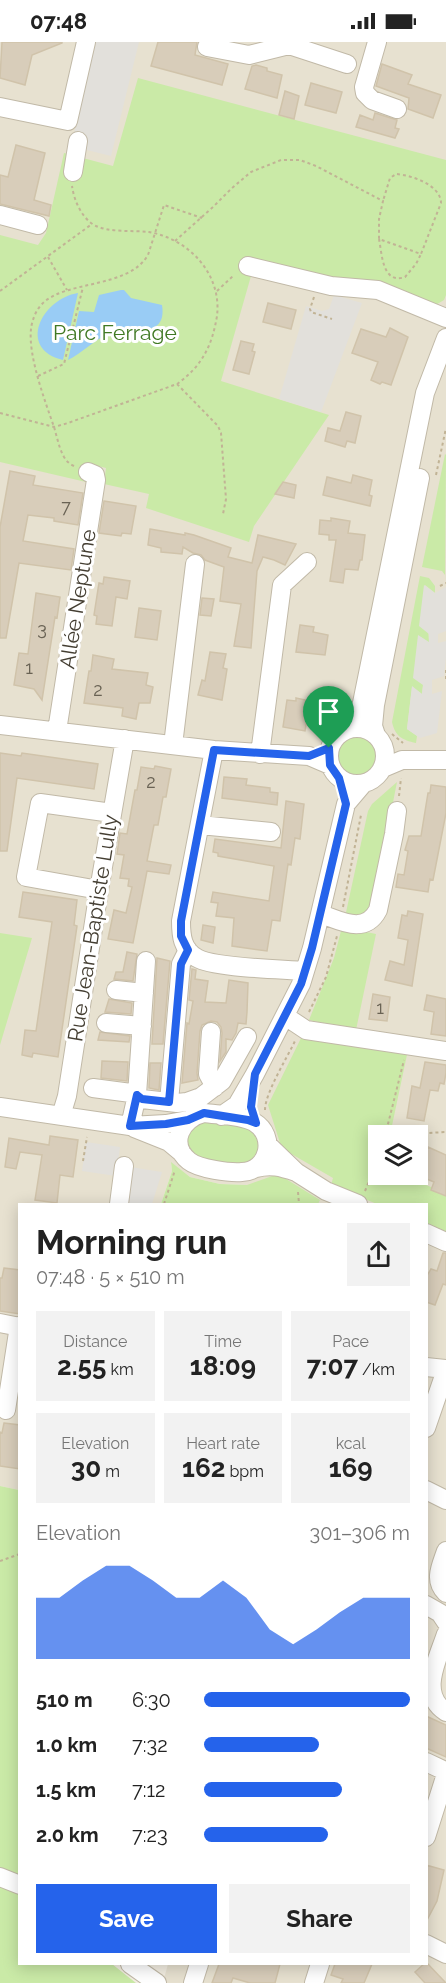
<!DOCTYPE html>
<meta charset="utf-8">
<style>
:root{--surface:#fff;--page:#f2f2f2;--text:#222;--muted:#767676;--accent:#2563eb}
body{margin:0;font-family:Raleway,sans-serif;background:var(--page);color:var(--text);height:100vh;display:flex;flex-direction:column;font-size:22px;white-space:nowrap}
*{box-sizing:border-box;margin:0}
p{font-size:20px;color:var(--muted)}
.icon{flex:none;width:33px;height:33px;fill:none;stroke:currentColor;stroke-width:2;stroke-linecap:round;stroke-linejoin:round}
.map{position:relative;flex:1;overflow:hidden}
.drawer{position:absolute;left:18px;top:1161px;width:410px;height:762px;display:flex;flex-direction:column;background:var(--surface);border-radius:0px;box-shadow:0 3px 15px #0003}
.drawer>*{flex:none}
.fabs{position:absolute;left:368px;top:1083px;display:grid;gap:12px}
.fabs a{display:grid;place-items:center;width:60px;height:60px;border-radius:0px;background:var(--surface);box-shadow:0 3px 15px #0003;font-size:30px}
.pin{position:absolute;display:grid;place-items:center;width:51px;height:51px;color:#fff;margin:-62px -26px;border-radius:50% 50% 50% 0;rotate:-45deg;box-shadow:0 0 6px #0007}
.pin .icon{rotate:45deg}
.round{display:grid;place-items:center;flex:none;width:63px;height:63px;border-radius:0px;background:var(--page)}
.overview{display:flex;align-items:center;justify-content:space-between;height:102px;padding:0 18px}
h1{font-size:33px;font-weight:700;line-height:45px}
.metrics{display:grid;grid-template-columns:repeat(3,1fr);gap:9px;height:102px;padding:6px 18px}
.metrics div{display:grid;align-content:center;border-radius:0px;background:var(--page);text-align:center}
.metrics b{font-size:26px;font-weight:700}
.metrics small{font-size:16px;font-weight:400}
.metrics p{font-size:16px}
.chart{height:168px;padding:12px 18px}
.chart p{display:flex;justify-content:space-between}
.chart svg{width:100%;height:108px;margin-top:6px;fill:var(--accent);opacity:.7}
.action{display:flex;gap:12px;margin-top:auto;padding:12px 18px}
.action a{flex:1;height:69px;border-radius:0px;background:var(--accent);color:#fff;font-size:24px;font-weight:700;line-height:69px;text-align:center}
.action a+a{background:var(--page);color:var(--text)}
ul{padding:0 18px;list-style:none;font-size:20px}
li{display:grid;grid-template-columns:96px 72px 1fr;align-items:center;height:45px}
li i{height:15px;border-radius:8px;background:var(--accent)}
.status{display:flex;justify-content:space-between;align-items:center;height:42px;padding:0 30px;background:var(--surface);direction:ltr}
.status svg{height:16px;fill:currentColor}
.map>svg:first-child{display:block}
</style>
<div class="status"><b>07:48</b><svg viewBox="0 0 49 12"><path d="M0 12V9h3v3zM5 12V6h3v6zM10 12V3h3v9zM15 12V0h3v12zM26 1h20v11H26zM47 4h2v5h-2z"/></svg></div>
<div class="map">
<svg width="446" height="1941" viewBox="0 0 446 1941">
<rect width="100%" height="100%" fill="#f3eee2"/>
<path fill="#e7e1d0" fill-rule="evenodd" d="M0,0H446V1941H158L165,1933L168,1922H426V1162H252L247,1143L220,1142L190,1135L171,1121L172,1129L161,1162H20L19,1448L0,1444ZM378,1094H417V1132H378Z"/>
<path fill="#caeaa7" d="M138,36L446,118V253L444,258L434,264L378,239L314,233L255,220L221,339L329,373L254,484L249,500L146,466L149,452L104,442L106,426L90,422L86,440L0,420V193L38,203L46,191L64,111L113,124Z
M445,412L446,413L445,539V533L442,529L422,525Z
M420,534L429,536L435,544V551L425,543L429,601L419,594L423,643L422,652L412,645L407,687L417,694L416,701C402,698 395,694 392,680Z
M337 715a20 20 0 1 1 40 0a20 20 0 1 1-40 0Z
M397,740L383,811L367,876L345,875L368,769L372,762Z
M342,885L376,892L356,988L309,978L334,916Z
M0,891L32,896L0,1003Z
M304,990L408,1008L390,1093L378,1094V1132L401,1133L446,1151V1191L426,1183V1162H377L331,1143L333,1136L288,1110L280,1101L268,1063Z
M199,1076L241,1078L261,1092L259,1118L238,1126L188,1112L185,1088Z
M171,1120L190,1135L220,1142L247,1143L278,1132L320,1158L318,1162H161L172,1129Z
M0,1444L19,1448V1839L0,1829Z
M0,1841L19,1851L20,1922H112L136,1941H0Z"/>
<path fill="#e2e0db" d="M96,0H139L111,114L71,104Z
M334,253L362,261L321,370L279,357L306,264L322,269L329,267Z
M424,543L435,551L446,545V589L438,592V601L446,599V615L444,634L432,638V652L442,649L437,691L420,696L407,687L412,644L422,652L423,643L413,636L418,593L429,600V592L419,584Z
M86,1100L120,1105L116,1134L82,1129Z
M124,1124L162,1130L152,1162H119Z"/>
<path fill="#99ccf5" d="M121,248H124L131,256L162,263C168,300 126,283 108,292C93,299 82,311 68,318L79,269L94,270L99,253Z
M78,251L63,318C17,307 41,257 78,251Z"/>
<path fill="#d8cdba" stroke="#d0c3aa" stroke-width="1.5" d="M2,0H62V1L32,13L25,43L0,36Z
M158,0H197L195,13L228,22L222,43L151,24Z
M382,22L412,33L408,42L441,53L433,76L408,67L409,56L376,44Z
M256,23L267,26V29L282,33L277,56L245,47L252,24Z
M311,41L342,50L336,71L305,63Z
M285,49L299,54L294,77L279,73Z
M375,71L397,78L395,86L399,87L395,96L356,85L360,73L373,78Z
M16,103L45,111L34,158L51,163L49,174L0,162V133L8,135Z
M268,261L296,268L291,287L263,280Z
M390,286L408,295L391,343L382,340L380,342L371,338L378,320L352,311L361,287L386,295Z
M241,299L254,302L252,309L255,310L249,332L233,328Z
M346,370L361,374L355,401L347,399L345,405L325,399L328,386L340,389Z
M10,429L35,434L33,443L83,451L78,483L54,479V476L28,473L23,499L74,507L71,528L19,521L6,596H0V485Z
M353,433L372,438L369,453L372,454L370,464L323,453L327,435L351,441Z
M283,440L296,443L294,456L275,452Z
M104,459L136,464L131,492L122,491L121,494L99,491Z
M331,476L350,479L348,491L365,493L362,518H360L358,528L345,527L343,541L330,539L336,498H329V493L319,492L320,478L331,479Z
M150,487L185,493V491L194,493L231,506L228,515L252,521L258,493L296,502L285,523L274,518L263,515L257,529L251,606L234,604L241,562L220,559L224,525L205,518L201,513L193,511L183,505L182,512L161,510V506L148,503Z
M104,535L130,539L127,557L116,555L112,584L96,582L97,574L94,573L99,541L103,542Z
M36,551L60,555L57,576L55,575L42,658L34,647L14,643L19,611L28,612Z
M202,556L214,557L211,574L200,573Z
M139,566L161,569L157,598L135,595Z
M300,583L314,585L313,590L328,593L325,613L296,610Z
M210,610L226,612L223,626L227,627L222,658L198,653L202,638L205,639Z
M93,613L114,617L112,627L148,631L146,643L153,645L150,661H139L136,677L122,674L123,666L84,661L89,629H91Z
M296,656L310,659L305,689L283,685L287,658L296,659Z
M0,711L21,714L22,711L98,722L94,747L17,736L7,809H0Z
M155,724L171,727L166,755H163L158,783H154L147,819L171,823L169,832L147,829L133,901L108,897L114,868L126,871L132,845L128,844L129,837L120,836L124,813L117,812L120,791L127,792L135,748H137L141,725L154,727Z
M224,735L247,737L246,743L270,746V750L278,751L277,763L222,756Z
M431,743L446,745V771L433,838L430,837L428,850L396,845L398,832L404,833L408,809L405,808L409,794H421L428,751H430Z
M286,759L304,762L300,797L295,796L291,823L288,822L280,879L272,878L267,909L232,904L234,876L216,874L218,861L211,860L213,850L269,859L274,824L218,814V811L213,810L215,797L281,806Z
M23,850L77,858L74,883L77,884L58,1015L33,1011L32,1015L22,1013L25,988L36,989L52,880L19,875Z
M408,869L423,872L412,944L385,938L390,919L404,923L408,898L398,896L402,873L407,874Z
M203,883L215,885L213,901L201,898Z
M127,910L137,912L133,939L114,937L116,930H123Z
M157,916L170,919L163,1002H152Z
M192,927L196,928L195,937L208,939L205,960L226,961L229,938L248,941L247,970L246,982L238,981L236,991L232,998L226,997V1010L220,1019L222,991L221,985L217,980L211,979L202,983L200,989L197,1031L198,1038L182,1041L187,981L189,982L193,959L189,958Z
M373,952L390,955L387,979L369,977Z
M427,953L446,957V994L431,992L434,970L424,968Z
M109,957L132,961L131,972L105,970Z
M100,990L130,994L129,1000L98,998Z
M102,1019L128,1020L127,1039L101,1036Z
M425,1020L446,1023V1031L444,1042L440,1041L438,1049L430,1048L424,1079L407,1076L412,1044L420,1046Z
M150,1021H161L159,1048L149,1046Z
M50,1094L78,1098L73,1135L60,1133L57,1161L35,1158L42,1113L20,1110L16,1127L5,1125L9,1096L49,1103Z
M428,1105L446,1113V1154L431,1148L434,1140L417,1133V1107L425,1111Z
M443,1211H446V1243L443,1242L435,1263L426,1260V1232H428L431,1227L437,1229Z
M4,1226L20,1228V1272L0,1269V1236H2Z
M4,1381L20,1383V1427L0,1424V1390L2,1391Z
M426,1674L446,1683V1715L426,1706Z
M426,1823L444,1828L437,1859L426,1880Z
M426,1920L446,1941H425L415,1930Z
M219,1922H280L275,1941H250L233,1936L231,1941H212Z
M335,1922H372L364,1941H341L343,1937L331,1933Z"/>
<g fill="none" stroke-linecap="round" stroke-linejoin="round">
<g stroke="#c1b9a7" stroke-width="20">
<path id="minor" d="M290,0L289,3L347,22
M377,0L364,45L365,51L372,58L397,67
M207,5L249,13L289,3
M0,65L68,79L86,0
M73,130L78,99
M0,173L38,183
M248,224L331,244L378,248L446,276
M0,683L214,708L309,714L330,723
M329 714a28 28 0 1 1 56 0a28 28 0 1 1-56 0Z
M349,687L355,680L362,661L425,351L446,296
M57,689L96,438L95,433L88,430
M376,693L373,684L375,663L420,436
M173,703L195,522
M214,708L181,879C181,893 182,908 197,916C214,926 281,927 305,929
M260,712L282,543L307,520
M383,726L402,718H446
M200,783L271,790
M99,848L26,835L40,761L112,771
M321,872C341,879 365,893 378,868L394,792L397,769
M116,948L144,951
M285,974L306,988L446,1009
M106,981L142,984
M211,990L208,1032L215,1045
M93,1046L131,1051L142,1057L177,1061L187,1060L201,1055L222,1039L247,995
M169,1060L181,922L188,908
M0,1065L130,1084L166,1082L188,1078
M204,1071C219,1073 241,1073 254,1080C277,1094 269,1129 242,1130C230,1131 199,1127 189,1119C168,1102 181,1076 204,1071Z
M61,1074L67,1054L99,848L125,697
M221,1074L237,1063L255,1032L301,942L312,906L346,762L363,742
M130,1084L137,1053L146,919
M134,1086L169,1100L181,1110
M256,1126C271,1122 281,1125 296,1130L268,1103
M296,1130L326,1149L358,1162
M119,1162L124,1124
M426,1191L446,1200
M0,1281L20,1285
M426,1325L446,1327
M6,1368L19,1284
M426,1386L446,1328
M426,1448L446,1458
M446,1509C441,1524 433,1538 446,1551
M426,1563L440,1571L446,1580
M446,1592C438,1617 418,1652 446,1670
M426,1720L443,1728L446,1732L426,1795
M0,1835L20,1843
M426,1902L446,1912
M130,1922L157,1941
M193,1941L199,1922
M314,1941L320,1922"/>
</g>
<path stroke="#c1b395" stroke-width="2" stroke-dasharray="3 3" stroke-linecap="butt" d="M379,197C382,211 382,243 405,235L416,222L421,212
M175,199L213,165L232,146L251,130L281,118H300L316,124L383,159L379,177V197L421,212L441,161C441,143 411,133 396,132L390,136L383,159
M48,215L67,248
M0,249L92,182
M217,249L234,233
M314,255L310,267L311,270L332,277
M38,334L64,322L83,245
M177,342L218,384L221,391L226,457L223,472
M0,371L54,385L68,381L177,342C202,324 212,304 217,274C222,232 189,197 149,190C132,188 109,191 94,183C81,175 74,158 72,144
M74,424C70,422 67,420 64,415C59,406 57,395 54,385C45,359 28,314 31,287C32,278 36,268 42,262C65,238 128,247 148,213L164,163L202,176
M436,433L446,386
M440,544L446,541
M446,628V640
M392,692L403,701
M399,754L401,736
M343,865L361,773
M309,970L326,935L337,894
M265,1068C265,1051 287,1016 295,999
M388,1087L410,1092L446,1090
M385,1094L404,1018
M83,1119L87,1095
M365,1149L376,1123L374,1110L378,1103
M298,1150L299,1162
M164,1162L175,1128
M0,1519L20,1512"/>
<use href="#minor" stroke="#fff" stroke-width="18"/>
</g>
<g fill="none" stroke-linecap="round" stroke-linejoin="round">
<g stroke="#fff" stroke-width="12">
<path id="route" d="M329,706L330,723L339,736L346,762L312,906L301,942L255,1032L251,1065L256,1081L248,1078L204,1071L188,1078L166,1082L130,1084L137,1053L142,1057L169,1060L181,922L188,908L181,894V879L214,708L309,714Z"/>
</g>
<use href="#route" stroke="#2563eb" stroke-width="8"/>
</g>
<g text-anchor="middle" stroke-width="6" stroke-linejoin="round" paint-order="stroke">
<g font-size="18" fill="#696254">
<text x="66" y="471">7</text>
<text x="42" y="593">3</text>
<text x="29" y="632">1</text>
<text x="98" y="654">2</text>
<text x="151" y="746">2</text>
<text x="380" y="972">1</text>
</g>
<g font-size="21" fill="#407923" stroke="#fff">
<text x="115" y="298">Parc Ferrage</text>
</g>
<g font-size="21" fill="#443e32" stroke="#fff">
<text transform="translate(78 557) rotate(-81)" y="7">Allée Neptune</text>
<text transform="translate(93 886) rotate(-81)" y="7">Rue Jean-Baptiste Lully</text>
</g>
</g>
</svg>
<div class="fabs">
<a><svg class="icon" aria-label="layers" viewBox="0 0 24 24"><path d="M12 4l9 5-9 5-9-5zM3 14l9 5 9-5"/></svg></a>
</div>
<div class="pin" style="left:329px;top:706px;background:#1e9e55"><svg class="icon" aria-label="arrive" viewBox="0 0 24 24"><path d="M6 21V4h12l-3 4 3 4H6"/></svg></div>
<section class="drawer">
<div class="overview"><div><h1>Morning run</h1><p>07:48 · 5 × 510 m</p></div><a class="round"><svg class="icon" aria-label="share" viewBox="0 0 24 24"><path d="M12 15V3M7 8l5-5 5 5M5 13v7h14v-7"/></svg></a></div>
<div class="metrics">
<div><p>Distance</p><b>2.55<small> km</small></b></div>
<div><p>Time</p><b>18:09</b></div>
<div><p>Pace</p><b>7:07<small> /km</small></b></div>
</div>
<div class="metrics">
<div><p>Elevation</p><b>30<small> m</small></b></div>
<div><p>Heart rate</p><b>162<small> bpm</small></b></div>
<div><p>kcal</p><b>169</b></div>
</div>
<div class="chart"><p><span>Elevation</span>301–306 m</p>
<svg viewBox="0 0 160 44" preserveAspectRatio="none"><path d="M0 44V19L10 19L20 12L30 6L40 6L50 12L60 19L70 19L80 12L90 19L100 32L110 38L120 32L130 25L140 19L150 19L160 19V44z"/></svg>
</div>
<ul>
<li><b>510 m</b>6:30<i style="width:100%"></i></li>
<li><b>1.0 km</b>7:32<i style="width:56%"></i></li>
<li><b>1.5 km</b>7:12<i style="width:67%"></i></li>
<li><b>2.0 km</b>7:23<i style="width:60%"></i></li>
</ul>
<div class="action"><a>Save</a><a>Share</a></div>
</section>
</div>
